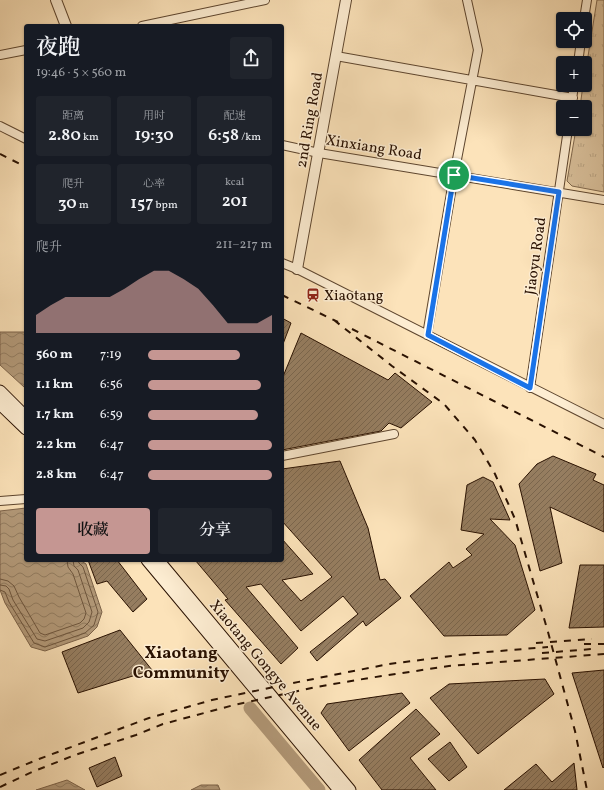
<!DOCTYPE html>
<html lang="zh">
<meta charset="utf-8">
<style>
:root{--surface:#171b24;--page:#20242c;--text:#f1f3f6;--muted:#9ea1a6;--accent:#c59692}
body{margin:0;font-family:Vollkorn,"Noto Serif SC",serif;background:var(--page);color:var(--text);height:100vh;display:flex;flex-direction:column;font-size:15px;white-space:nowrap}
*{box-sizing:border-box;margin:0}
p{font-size:13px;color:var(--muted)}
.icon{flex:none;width:22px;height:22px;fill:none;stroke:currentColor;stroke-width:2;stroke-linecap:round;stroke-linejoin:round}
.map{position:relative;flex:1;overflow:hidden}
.sheet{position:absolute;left:24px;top:24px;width:260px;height:538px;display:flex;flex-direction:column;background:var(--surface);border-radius:4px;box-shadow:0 1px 3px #0004}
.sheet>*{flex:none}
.tools{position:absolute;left:556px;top:12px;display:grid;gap:8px}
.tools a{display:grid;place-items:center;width:36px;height:36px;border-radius:4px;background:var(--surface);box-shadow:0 1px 3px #0004;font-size:20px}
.pin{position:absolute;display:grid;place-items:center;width:34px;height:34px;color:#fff;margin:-17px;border:2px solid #fff;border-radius:50%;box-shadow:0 1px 4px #0007}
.round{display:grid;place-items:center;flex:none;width:42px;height:42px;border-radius:4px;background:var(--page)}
.summary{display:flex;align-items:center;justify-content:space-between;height:68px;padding:0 12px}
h1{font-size:22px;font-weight:600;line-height:30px}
.stats{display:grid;grid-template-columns:repeat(3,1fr);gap:6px;height:68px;padding:4px 12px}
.stats div{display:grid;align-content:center;border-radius:4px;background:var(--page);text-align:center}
.stats b{font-size:17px;font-weight:600}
.stats small{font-size:11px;font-weight:400}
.stats p{font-size:11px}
.chart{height:112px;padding:8px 12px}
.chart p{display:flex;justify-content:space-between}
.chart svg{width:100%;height:72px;margin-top:4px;fill:var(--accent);opacity:.7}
.cta{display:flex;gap:8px;margin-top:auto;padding:8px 12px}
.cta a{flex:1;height:46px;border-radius:4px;background:var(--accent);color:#111;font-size:16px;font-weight:600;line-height:46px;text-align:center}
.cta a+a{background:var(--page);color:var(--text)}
ul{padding:0 12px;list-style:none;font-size:13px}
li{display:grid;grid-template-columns:64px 48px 1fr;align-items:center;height:30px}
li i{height:10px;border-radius:5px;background:var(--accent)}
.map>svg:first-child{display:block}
</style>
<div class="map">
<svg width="604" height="790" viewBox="0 0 604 790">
<defs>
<pattern id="park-tufts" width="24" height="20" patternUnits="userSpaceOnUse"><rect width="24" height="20" fill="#d8bf9a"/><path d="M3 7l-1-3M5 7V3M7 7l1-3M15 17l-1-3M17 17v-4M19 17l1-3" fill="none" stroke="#b9a383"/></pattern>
<pattern id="water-waves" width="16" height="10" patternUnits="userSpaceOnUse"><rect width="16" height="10" fill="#b49b7b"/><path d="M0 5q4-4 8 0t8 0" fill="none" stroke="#927d62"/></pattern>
<pattern id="building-hatch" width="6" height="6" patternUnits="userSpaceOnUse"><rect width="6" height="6" fill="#967e61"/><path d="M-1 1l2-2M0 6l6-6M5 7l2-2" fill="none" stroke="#7a664e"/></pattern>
</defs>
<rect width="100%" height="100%" fill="#fce3ba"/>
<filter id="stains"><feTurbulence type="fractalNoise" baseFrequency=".005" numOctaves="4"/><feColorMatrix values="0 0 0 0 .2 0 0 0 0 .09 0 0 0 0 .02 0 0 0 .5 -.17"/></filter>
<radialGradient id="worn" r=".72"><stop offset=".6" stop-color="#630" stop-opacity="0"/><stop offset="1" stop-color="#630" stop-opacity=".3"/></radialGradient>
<path fill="url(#park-tufts)" stroke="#80684d" d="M597,0H604V192L572,186L567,181L576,129H585V107H580L583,85H585V75Z"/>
<path fill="url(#water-waves)" stroke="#7c634a" d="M0,332H26V385L24,387L0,365Z
M26,508V560H80L86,564L102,612L97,627L88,636L45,651L31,647L5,603L0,590V511Z
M67,780L85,790H36Z
M201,785H218L220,790H191Z"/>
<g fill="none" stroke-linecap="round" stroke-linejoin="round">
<path stroke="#6e563e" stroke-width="1" d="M0,579L8,581L14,586L19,597L40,633L45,635L80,623L84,619L86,613L73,574L68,567L67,560
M0,585L6,586L9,589L13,600L37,639L45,641L83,628L89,622L92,612L78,570L74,566L73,560
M0,590L5,592L9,602L34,643L45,647L85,633L94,625L98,612L83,567L79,563L78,560"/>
<path stroke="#b49b7b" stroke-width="13" d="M250,708L319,790"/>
</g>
<path fill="url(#building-hatch)" stroke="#281000" d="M282,318L291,323L283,344H282Z
M301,333L388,380L395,373L432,402L401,428L389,423L381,431L282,450V379Z
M553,456L596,474L593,480L604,485V532L550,507L562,563L540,571L519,484L537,464Z
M340,461L368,528L380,580L385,579L401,598L366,626L363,621L317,661L310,652L358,614L343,596L301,631L261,584L246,587L298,648L281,664L225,600L228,599L195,560H282V539L313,574L282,580L301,601L332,577L282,521V469Z
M483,477L493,482L510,520L490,519L515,545L535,610L507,635L444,636L410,596L449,562L453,568L472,555L466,549L484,534L461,530L467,485Z
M88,560H117L147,599L133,612L107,581L97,584Z
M580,565H604V627L569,628Z
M120,630L152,670L78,693L62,652Z
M604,670V767L603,768L572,673Z
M545,679L554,694L478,754L430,698L449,684Z
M402,693L410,703L349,751L321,713L327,704Z
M416,709L440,734L410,758L436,790H382L359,760Z
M450,742L467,767L449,781L428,759Z
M115,757L122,776L97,787L89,768Z
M574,763L577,790H504L536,764L552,782Z"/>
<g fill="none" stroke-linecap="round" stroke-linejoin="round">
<g stroke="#5d452e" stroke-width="10">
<path id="minor" d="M584,19L587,0
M142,26L265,0
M0,55L26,50
M336,56L573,98
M578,63L581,41
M571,107L574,85
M0,126L26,139
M282,145L319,153L604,200
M282,263L297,269L604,424
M427,335L454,175L478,50L467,0
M530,388L568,129
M282,456L394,434
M0,501L26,499"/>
</g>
<g stroke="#5d452e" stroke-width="12">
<path id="tertiary" d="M56,0L66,26
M297,269L346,0"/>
</g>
<g stroke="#281000" stroke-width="13">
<path id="secondary" d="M0,391L26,417
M0,404L26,429
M147,560L339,790
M158,560L350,790"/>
</g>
<use href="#minor" stroke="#fdedd2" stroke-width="8"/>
<use href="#tertiary" stroke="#fdedd2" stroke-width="10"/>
<use href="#secondary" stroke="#fdedd2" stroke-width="11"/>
<path stroke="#281000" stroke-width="2" stroke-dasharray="7 7" stroke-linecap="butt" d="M0,154L26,167
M282,295L338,322
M334,320L392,366L444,404L475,440L495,474L515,519L548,632L575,731L587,790
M352,329L604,457
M536,643L592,639
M584,644H604
M542,653L592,649
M0,775L39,759L149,718L212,700L288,684L389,664L475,653L548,647
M0,787L32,772L75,755L136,735L163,724L234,705L316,687L369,678L449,666L604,654"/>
</g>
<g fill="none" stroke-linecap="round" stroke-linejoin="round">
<g stroke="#fff" stroke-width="8">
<path id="route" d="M454,175L559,192L530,388L428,335Z"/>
</g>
<use href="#route" stroke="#1a73e8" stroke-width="5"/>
</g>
<defs>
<g id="station-bare" transform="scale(1.08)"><path d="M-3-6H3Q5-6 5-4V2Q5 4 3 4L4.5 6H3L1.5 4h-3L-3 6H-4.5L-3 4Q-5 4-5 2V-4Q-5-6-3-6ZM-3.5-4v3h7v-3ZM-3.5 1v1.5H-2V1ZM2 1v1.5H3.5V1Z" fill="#8f2418" stroke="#fdedd2" stroke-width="2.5" paint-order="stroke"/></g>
</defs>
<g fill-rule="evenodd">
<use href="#station-bare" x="313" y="295"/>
</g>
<g text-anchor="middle" stroke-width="3" stroke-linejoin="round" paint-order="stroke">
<g font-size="15" fill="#281000" stroke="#fdedd2">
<text transform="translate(309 120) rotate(-80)" y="5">2nd Ring Road</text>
<text transform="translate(374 147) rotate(9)" y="5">Xinxiang Road</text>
<text transform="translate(535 256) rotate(-82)" y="5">Jiaoyu Road</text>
<text transform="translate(266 665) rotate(50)" y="5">Xiaotang Gongye Avenue</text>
</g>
<g font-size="15" fill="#281000" stroke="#fdedd2" text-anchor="start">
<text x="324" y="300">Xiaotang</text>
</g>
<g font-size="17" font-weight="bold" fill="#281000" stroke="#fdedd2">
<text x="181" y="658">Xiaotang<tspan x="181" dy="20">Community</tspan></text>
</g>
</g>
<rect width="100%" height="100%" filter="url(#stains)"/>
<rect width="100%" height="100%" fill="url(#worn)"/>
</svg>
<div class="tools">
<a><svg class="icon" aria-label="locate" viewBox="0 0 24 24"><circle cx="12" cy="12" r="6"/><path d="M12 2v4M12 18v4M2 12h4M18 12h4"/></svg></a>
<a>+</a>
<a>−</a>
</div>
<div class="pin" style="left:454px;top:175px;background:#1e9e55"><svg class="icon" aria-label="arrive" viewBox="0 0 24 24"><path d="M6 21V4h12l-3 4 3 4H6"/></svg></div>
<section class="sheet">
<div class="summary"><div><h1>夜跑</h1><p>19:46 · 5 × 560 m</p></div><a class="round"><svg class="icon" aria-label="share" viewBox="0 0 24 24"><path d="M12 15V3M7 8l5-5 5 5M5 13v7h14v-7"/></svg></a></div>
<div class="stats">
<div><p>距离</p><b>2.80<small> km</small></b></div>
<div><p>用时</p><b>19:30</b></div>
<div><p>配速</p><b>6:58<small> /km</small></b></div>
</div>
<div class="stats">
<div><p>爬升</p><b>30<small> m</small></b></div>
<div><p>心率</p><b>157<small> bpm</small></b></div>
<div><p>kcal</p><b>201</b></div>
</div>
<div class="chart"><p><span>爬升</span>211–217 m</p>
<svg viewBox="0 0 160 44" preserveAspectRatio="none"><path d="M0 44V33L10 27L20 22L30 22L40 22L50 22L60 17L70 11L80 6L90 6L100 11L110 17L120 27L130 38L140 38L150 38L160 33V44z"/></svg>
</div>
<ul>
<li><b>560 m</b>7:19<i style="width:74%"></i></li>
<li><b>1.1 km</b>6:56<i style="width:91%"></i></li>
<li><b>1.7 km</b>6:59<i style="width:89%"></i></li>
<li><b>2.2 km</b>6:47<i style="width:100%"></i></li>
<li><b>2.8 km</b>6:47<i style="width:100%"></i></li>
</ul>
<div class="cta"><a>收藏</a><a>分享</a></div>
</section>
</div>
